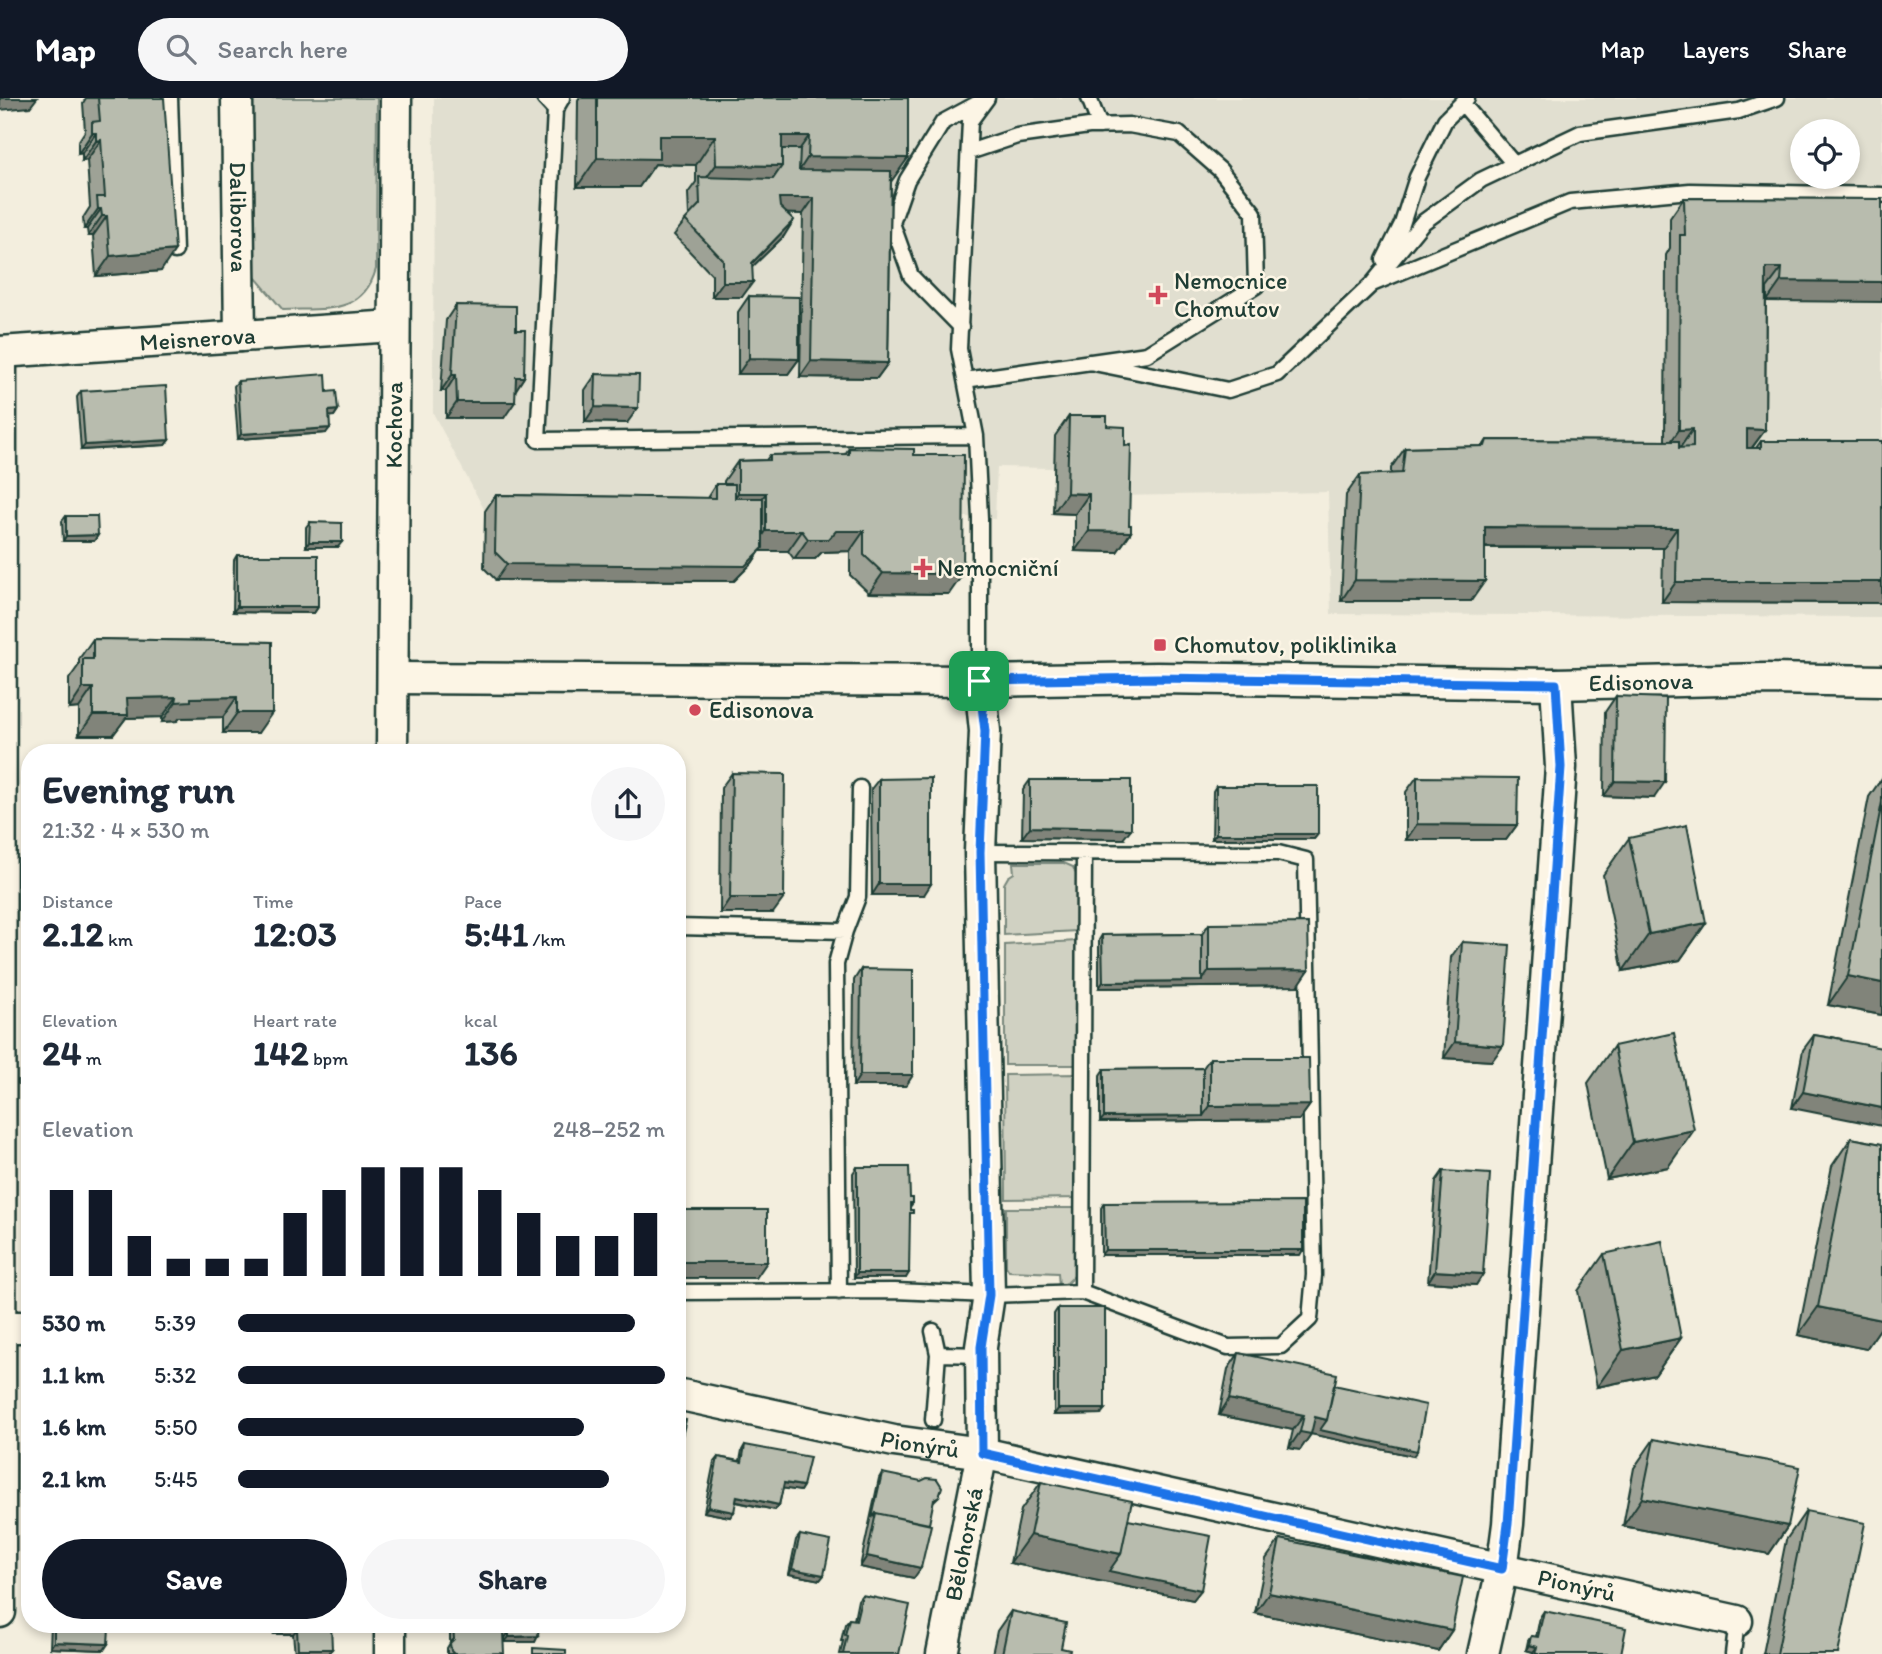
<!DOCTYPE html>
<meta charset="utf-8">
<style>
:root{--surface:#fff;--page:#f6f6f7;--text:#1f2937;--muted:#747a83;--accent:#111827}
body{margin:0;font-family:Itim,sans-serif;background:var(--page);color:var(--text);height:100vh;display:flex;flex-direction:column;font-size:26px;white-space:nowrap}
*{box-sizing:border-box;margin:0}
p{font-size:23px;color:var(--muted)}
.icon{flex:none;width:38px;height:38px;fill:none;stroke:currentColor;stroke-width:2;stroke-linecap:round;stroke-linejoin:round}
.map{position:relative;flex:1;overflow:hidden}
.details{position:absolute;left:21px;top:646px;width:665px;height:889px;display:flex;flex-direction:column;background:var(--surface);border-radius:28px;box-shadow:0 4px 10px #0003}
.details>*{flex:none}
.fabs{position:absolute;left:1790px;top:21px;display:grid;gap:14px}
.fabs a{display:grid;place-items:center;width:70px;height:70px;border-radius:50%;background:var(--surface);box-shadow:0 4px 10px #0003;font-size:35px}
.pin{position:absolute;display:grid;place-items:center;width:60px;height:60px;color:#fff;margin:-30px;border-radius:14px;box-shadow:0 4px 10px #0006}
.round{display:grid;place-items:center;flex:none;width:74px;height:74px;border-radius:37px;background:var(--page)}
.summary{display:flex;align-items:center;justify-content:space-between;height:119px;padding:0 21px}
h1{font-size:38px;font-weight:800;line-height:52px}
.figures{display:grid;grid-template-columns:repeat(3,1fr);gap:10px;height:119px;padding:7px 21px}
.figures div{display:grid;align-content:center}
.figures b{font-size:35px;font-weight:800}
.figures small{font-size:19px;font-weight:400}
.figures p{font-size:19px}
.chart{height:196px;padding:14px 21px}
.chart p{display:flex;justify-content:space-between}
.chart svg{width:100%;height:126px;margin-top:7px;stroke:var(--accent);stroke-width:6}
.button{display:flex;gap:14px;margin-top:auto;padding:14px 21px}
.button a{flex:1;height:80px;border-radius:42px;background:var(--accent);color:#fff;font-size:28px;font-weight:800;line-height:80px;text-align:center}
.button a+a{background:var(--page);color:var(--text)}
ul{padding:0 21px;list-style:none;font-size:23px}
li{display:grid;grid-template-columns:112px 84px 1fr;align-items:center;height:52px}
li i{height:18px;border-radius:9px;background:var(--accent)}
header{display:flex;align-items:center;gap:42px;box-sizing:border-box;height:98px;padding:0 35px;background:var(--accent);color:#fff}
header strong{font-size:33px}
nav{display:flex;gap:38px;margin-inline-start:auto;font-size:24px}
.search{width:490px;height:63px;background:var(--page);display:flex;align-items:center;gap:18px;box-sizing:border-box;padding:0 24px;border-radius:38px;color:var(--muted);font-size:26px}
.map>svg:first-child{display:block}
</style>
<header>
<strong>Map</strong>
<div class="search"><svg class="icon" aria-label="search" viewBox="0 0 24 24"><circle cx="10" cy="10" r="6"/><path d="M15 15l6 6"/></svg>Search here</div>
<nav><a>Map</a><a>Layers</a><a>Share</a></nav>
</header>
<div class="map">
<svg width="1882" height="1556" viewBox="0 0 1882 1556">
<rect width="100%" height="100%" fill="#f3eede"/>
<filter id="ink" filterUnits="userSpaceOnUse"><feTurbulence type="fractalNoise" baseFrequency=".0143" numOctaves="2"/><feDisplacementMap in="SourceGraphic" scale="14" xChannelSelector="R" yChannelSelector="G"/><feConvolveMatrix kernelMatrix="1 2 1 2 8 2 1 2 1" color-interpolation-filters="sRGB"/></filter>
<g filter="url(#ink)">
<path fill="#e1dfd0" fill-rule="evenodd" d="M434,0H1882V519L1331,516L1328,394L1116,398L1054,370L997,369L995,421L949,418L724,383V401L520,413H485L433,315ZM1802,33H1848V79H1802Z"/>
<path fill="#d0d1c2" stroke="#78877b" stroke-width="2" d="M249,0H377L376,171C363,218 323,210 283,212L250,173Z
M1013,765H1064L1073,769L1078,781L1077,833L1004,837V786L1008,779L1014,775Z
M1077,843L1078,967H1005V847Z
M1078,976L1079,1100L1006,1101L1005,977Z
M1006,1110H1080L1076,1176L1068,1184L1059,1189L1058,1175L1009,1173L1006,1168Z"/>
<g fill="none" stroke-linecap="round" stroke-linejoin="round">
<g stroke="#1f3d34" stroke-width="19">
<path id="service" d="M170,0L175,153
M544,0L555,12L538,342L976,338
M1089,0L1100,28
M1462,5L1514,66
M555,12L562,0
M1384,162L1402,126L1417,79L1445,22L1467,0
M1373,185L1422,125L1481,82L1580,35L1739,13L1777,0
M961,229L911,178L892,125L907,82L943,24L982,3
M1089,264L1228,292L1277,276L1372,186L1570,104L1690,93L1882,97
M965,282L1147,256L1256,188L1254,115L1220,72L1179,36L1129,27L1089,28L1017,38L969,54
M980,583V420L976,338L959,251L970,23L987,0
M677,829L845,833L836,866L839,1194
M845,833L858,799L860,690
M677,1194L895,1193L989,1197L1082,1194L1228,1249L1281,1248L1310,1221L1314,1177L1306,762L1278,755L980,754
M1082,1194L1084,755
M938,1256L982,1257
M933,1322L938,1256L933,1233
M1733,1556L1737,1523"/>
</g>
<g stroke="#1f3d34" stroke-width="35">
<g id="minor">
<path id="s1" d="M237,0L240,238"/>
<path id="s2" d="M0,254L394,228"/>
<path id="s3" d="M393,580L980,583L1157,580L1556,586L1765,581L1882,583"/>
<path id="s4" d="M392,654L396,0"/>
<path d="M0,1229H30"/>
<path id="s5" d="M677,1296L894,1343L982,1355L1737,1523"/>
<path d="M0,1514L1,254"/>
<path d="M390,1526V1556"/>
<path id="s6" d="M942,1556L982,1355L981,1249L989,1197L980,754L985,633L980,583"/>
<path d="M1483,1556L1502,1471L1508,1426L1561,669L1556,586"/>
</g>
</g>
<use href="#service" stroke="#fcf5e5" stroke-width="14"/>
<use href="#minor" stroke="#fcf5e5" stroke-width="30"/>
</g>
<path fill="#9ea296" stroke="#1f3d34" stroke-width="2" d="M86,0H164L161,173L96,178L93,138H88L87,131H84L83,120L90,109L87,62L82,63V55L78,56V44L85,33L83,5Z
M579,0H908L891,83L888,265L877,280L800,279L803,116L787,115L784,138L752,169L742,199H712V177L674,137L689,118L688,95L696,84V67L655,66L639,89H577L578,2Z
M1684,100L1882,101L1767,203V190H1766L1765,332L1752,350H1756L1761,343H1882V505L1662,504L1663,450H1485L1471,503H1341L1346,397L1360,377L1391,376V370L1405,350L1483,348L1487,342L1665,343L1666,157L1670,150V120Z
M749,198L799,261L788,276H738V214Z
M456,207L516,232L524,279L515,292L504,320H446V293H441L446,222Z
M596,276L627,325L585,324V292Z
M238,283L327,294L338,312L334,318H329L326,335L238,341L234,288Z
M81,293L169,342L165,347L81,352L77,299Z
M1069,318L1107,328L1125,348L1129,427L1131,434L1117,454L1075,453V416L1053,415L1055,338Z
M849,350L914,357L949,496L869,495L850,477V453L822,454L815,461H794L788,453H760L752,465L734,483L496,482L484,470L485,413L496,397L707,400L716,386H724V383L738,363L766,362L770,357L845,356Z
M66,418L98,437L94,443H63L62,423Z
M310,424L338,449H306V429Z
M237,457L318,509L314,515L233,514L234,462Z
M93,541L272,544L258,635H223V619L180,620L177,623L162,624V619L126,620L113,637H79V610L69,611V581L79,567V561Z
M1616,598L1654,700L1604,698L1605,614Z
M732,675L773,815H720L721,690Z
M1417,679L1517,727L1506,742H1406V694Z
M1882,680V917L1828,907L1869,699Z
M879,681L924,797H872L871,691Z
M1030,682L1123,741L1022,740L1023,692Z
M1216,688L1318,736L1314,741H1212L1213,693Z
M1629,740L1706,825L1680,862L1623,873L1603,777Z
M1209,826L1298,888L1099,890V842L1102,837L1202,836Z
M1462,844L1492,963L1444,960L1451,859Z
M861,871L906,988H853L854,882Z
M1814,937L1831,940L1832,939L1841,941L1792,1010L1803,952Z
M1614,948L1668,1069L1607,1081L1588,985Z
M1210,960L1310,1007L1299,1022L1100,1024V977L1104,971L1203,970Z
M1851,1040L1882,1046V1228L1866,1251L1798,1237L1832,1068Z
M857,1069L910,1100L913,1105L910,1109L906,1180H854L853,1075Z
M1443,1073L1483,1176L1476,1187L1428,1184L1436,1083Z
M1104,1105L1300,1157H1101V1110Z
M1604,1156L1681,1240L1655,1277L1597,1289L1578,1193Z
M1058,1210L1101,1316L1054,1317V1216Z
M1239,1255L1334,1287L1413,1358L1311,1336L1300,1352L1289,1350L1293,1332L1219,1317L1228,1271Z
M1654,1341L1788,1428L1769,1456L1623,1428L1634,1370Z
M745,1347L803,1388L800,1393L783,1390L779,1407L775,1412L736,1404L730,1419L704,1414L714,1364L718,1359L740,1363L742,1352Z
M882,1375L939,1398L933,1404L914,1480L860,1469L879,1380Z
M1041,1384L1201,1492L1193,1502L1010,1465L1021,1412Z
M1806,1413L1838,1556H1763L1786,1442Z
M800,1437L824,1477L820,1482L789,1476L796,1442Z
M1280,1441L1452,1532L1438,1553L1255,1515L1266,1461Z
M862,1497L899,1556H840L843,1543H841L845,1526L849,1521L854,1522L858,1502Z
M1011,1513L1069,1556H992L997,1533Z
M1544,1513L1621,1556H1533V1554L1526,1552L1528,1543L1531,1538L1536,1539L1540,1519Z
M51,1526H106L104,1552L50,1550Z
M274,1526H331L328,1556H295L293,1536H274Z
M447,1526H539L535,1544H505V1540L503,1539V1556H447V1550L450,1545V1533L447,1531Z"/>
<path fill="#81847a" stroke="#1f3d34" stroke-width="2" d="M0,0H37L30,9L0,12Z
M92,35H96L82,55L78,56Z
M659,38H715L696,67L655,66L639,89H577L597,60Z
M782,38H809L789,66L773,67Z
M101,42L87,62L82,63L96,43Z
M808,59L908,60L888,88H789Z
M716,67L782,68L762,97L699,90Z
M779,100H814L803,116L768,115Z
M98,111H101L87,131H84Z
M102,118H107L93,138H88Z
M794,122L784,138L741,180L752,165Z
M175,152L161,173L96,178L110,158Z
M1766,170H1782L1767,190H1752Z
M1781,183L1882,184V204L1767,203Z
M723,184H753L742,199H712Z
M749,260L799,261L788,276H738Z
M811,263L888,265L877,280L800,279Z
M452,277H456L446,293H441Z
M516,279H524L514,295Z
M457,304H515L504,320H446Z
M595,309L638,310L627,325L585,324Z
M338,312L334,318L325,319L329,313Z
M330,330L326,335L238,341L241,336Z
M1693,331L1679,351L1665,352L1679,332Z
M1747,331L1765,332L1750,352L1733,351Z
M169,342L165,347L81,352L85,347Z
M738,395H766L752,415H724Z
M1067,395L1089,396L1075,416L1053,415Z
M1485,429L1677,430L1663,450L1471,449Z
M766,433H802L788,453H760L752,465L734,483L496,482L507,466L752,454Z
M836,433H864L850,453L822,454L815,461H794L808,441Z
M1089,433L1131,434L1117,454L1075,453Z
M98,437L94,443H63L66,438Z
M309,444H342L338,449H306Z
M883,475L963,476L949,496L869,495Z
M1355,482L1485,483L1471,503H1341Z
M1676,484H1882V505L1662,504Z
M237,509H318L314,515L233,514Z
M83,590H93L79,610L69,611Z
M177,599L162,619L126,620L113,637H79L93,617L127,600Z
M237,599L223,619L180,620L177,623L162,624L176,604L191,600Z
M237,615H272L258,635H223Z
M1615,683L1665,684L1654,700L1604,698Z
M1417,726L1517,727L1506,742H1406Z
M1030,729L1131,731L1123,741L1022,740Z
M1216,736H1318L1314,741H1212Z
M879,786H931L924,797H872Z
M730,800H784L773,815H720Z
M1706,825L1680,862L1623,873L1649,836Z
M1309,872L1298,888L1099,890L1103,884L1202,883L1209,873Z
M1848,878L1882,885V917L1828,907Z
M1455,944L1503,948L1492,963L1444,960Z
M860,977H913L906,988H853Z
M1803,994L1882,1010V1028L1792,1010Z
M1310,1007L1299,1022L1100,1024L1104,1019L1203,1018L1210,1008Z
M1694,1032L1668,1069L1607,1081L1633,1044Z
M1105,1152H1303L1300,1157H1101Z
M677,1164H767L756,1180H677Z
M1435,1173L1483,1176L1476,1187L1428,1184Z
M857,1175H909L906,1180H854Z
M1818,1209L1882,1222V1228L1866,1251L1798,1237Z
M1681,1240L1655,1277L1597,1289L1623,1252Z
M1229,1301L1304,1317L1293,1332L1219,1317Z
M1058,1311H1105L1101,1316L1054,1317Z
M1315,1319L1327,1322L1417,1353L1413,1358L1311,1336L1300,1352L1289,1350L1300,1334Z
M784,1385L803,1388L800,1393L780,1390Z
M737,1398L779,1407L775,1412L733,1403Z
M1642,1400L1788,1428L1769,1456L1623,1428Z
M708,1409L734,1414L730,1419L704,1414Z
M1030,1437L1121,1456L1201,1492L1193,1502L1010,1465Z
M867,1458L921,1470L914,1480L860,1469Z
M792,1471L824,1477L820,1482L789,1476Z
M1269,1495L1452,1532L1438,1553L1255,1515Z
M277,1531H297L293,1536H274Z
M503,1534H509L505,1540L499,1539Z
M538,1538L535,1544H505L509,1539Z
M54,1544L108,1546L104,1552L50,1550Z
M1529,1547L1537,1549L1533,1554L1526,1552Z
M298,1551H332L328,1556H295Z"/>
<path fill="#b8bcae" stroke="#1f3d34" stroke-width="2" d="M98,0H164L175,152L110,158L107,118H102L101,111H98L97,99H105L101,42L96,43V35H92V24L100,23Z
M597,0H908V60L808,59L809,38H782V68L716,67L715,38H659V61L597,60Z
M782,51H800L799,72L891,73L888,265L811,263L814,100H779L780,109L794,122L752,165L753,184H723V162L685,122L700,106L699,79L773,81L782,68Z
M1684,100L1882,101V184L1781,183L1782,170H1766L1765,332L1747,331V350H1761V343H1882V484H1676L1677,430L1485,429V483L1355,482L1360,377L1402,375L1405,350L1485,348L1487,342L1679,343V350L1693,349V331L1679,332L1680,137H1685Z
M749,198L799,199V261L749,260Z
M456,207L516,208V232H525L524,279H516L515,304H457L456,277H452Z
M326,276L327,294L336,293L338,312L329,313L330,330L241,336L238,283Z
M596,276L639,277L638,310L595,309Z
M166,288L169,342L85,347L81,293Z
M1069,318H1107V328L1125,329V348L1131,347L1129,427H1131V434L1089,433V396L1067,395Z
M849,350L914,351V357H964L963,476L883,475L864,457V433H836L829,441H808L802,433H766V395H738V363L770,362V357L849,356Z
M716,386H735V400H763V450L745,468L507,466L495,454L496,397L716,400Z
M66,418H97L98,437L66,438Z
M310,424L342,425V444H309Z
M237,457H318V509H237Z
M93,541L272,544V615H237V599L191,600V603L176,604L177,599L127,600L128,617H93V590H83V561H93Z
M1616,598L1666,600L1665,684L1615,683Z
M732,675L785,676L784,800H730Z
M1417,679L1518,680L1517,727L1417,726Z
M931,680V786H879V681Z
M1030,682H1131V731L1030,729Z
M1216,688H1318V736H1216Z
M1882,704V885L1848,878Z
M1687,727L1706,825L1649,836L1629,740Z
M1308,825L1309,872L1209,873V826Z
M1202,836V883L1103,884L1102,837Z
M1462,844L1510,847L1503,948L1455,944Z
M861,871L913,872V977H860Z
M1674,935L1694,1032L1633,1044L1614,948Z
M1814,937L1832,940V939L1841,941V942L1882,950V1010L1803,994Z
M1210,960H1309L1310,1007L1210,1008Z
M1203,970V1018L1104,1019V971Z
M1851,1040L1882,1046V1222L1818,1209Z
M857,1069H909L910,1100H913V1105H910V1112H913V1115H910L909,1175H857Z
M1443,1073L1490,1076L1483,1176L1435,1173Z
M1303,1104V1152H1105L1104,1105Z
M677,1112H767V1164H677Z
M1662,1143L1681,1240L1623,1252L1604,1156Z
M1058,1210H1105V1311H1058Z
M1239,1255L1337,1276L1327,1322L1315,1319L1311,1336L1300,1334L1304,1317L1229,1301Z
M1334,1287L1426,1307L1417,1353L1320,1332L1327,1322Z
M677,1320L686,1322L677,1358Z
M1654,1341L1800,1369L1788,1428L1642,1400Z
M745,1347L810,1359L803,1388L784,1385L779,1407L737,1398L734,1414L708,1409L718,1359L742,1364Z
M882,1375L921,1383L927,1380L937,1381L942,1389L939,1398L934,1401L929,1426L876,1415L872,1420Z
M1041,1384L1132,1403L1121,1456L1030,1437Z
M1806,1413L1865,1425L1838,1556H1777Z
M876,1415L931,1427L921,1470L867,1458Z
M1128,1422L1211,1438L1201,1492L1109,1473L1121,1456Z
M800,1437L831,1443L824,1477L792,1471Z
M1280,1441L1463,1479L1452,1532L1269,1495Z
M862,1497L910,1507L899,1556H843L847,1538L845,1537L849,1521L856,1522Z
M1011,1513L1066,1525L1061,1550L1070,1552L1069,1556H1002Z
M1544,1513L1626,1530L1621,1556H1535L1537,1549L1529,1547L1531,1538L1538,1539Z
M54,1526H106V1530H109L108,1546L54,1544Z
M277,1526H331L332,1551H298L297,1531H277Z
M451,1526H539L538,1538L509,1539V1534H503L504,1555L454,1556L451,1553L450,1545L454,1541L453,1528Z
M533,1550L566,1552V1556H533Z"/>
</g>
<g fill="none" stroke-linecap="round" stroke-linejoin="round" filter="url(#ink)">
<g stroke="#fff" stroke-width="14">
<path id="route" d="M1157,580L1556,586L1561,669L1508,1426L1502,1471L982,1355L981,1249L989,1197L980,754L985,633L979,583Z"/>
</g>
<use href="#route" stroke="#1a73e8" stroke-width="9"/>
</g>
<g fill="#d1495b" stroke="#fcf5e5" stroke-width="2.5">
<path d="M1154.5 186.5h7v7h7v7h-7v7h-7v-7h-7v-7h7z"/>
<path d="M919.5 459.5h7v7h7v7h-7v7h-7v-7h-7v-7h7z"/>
<rect x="1153" y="540" width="14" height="14" rx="3.5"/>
<circle cx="695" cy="612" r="7"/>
</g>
<g text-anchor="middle" stroke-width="5" stroke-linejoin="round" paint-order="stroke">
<g font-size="24" fill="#1f3d34" stroke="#fcf5e5">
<text dy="8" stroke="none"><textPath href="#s1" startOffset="119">Daliborova</textPath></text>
<text dy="8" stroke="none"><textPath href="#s2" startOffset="198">Meisnerova</textPath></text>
<text dy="8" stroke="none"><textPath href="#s4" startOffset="327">Kochova</textPath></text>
<text dy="8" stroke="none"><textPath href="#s3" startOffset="1248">Edisonova</textPath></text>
<text dy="8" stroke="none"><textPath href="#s5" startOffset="248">Pionýrů</textPath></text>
<text dy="8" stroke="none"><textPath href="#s6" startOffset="112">Bělohorská</textPath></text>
<text dy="8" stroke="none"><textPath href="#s5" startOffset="920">Pionýrů</textPath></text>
</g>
<g font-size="24" fill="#1f3d34" stroke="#fcf5e5" text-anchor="start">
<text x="1174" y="191">Nemocnice<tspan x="1174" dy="28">Chomutov</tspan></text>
<text x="937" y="478">Nemocniční</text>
<text x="1174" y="555">Chomutov, poliklinika</text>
<text x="709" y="620">Edisonova</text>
</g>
</g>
</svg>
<div class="fabs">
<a><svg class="icon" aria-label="locate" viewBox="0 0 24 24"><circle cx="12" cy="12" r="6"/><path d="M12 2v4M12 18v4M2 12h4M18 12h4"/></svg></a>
</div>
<div class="pin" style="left:979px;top:583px;background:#1e9e55"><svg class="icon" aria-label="arrive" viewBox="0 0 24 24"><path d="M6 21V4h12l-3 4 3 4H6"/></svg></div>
<section class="details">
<div class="summary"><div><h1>Evening run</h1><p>21:32 · 4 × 530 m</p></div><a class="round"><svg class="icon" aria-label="share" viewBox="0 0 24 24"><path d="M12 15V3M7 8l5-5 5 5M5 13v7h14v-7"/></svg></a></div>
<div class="figures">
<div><p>Distance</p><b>2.12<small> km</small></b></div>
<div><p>Time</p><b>12:03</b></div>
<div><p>Pace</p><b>5:41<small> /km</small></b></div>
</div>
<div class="figures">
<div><p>Elevation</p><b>24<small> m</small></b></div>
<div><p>Heart rate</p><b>142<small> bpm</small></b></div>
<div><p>kcal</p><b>136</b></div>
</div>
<div class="chart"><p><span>Elevation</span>248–252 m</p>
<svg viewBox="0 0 160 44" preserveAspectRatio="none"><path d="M5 44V14M15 44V14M25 44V30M35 44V38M45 44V38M55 44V38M65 44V22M75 44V14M85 44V6M95 44V6M105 44V6M115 44V14M125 44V22M135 44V30M145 44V30M155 44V22"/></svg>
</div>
<ul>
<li><b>530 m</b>5:39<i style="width:93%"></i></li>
<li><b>1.1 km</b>5:32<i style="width:100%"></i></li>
<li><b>1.6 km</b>5:50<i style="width:81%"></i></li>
<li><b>2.1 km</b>5:45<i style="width:87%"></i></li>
</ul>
<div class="button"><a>Save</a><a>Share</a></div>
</section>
</div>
